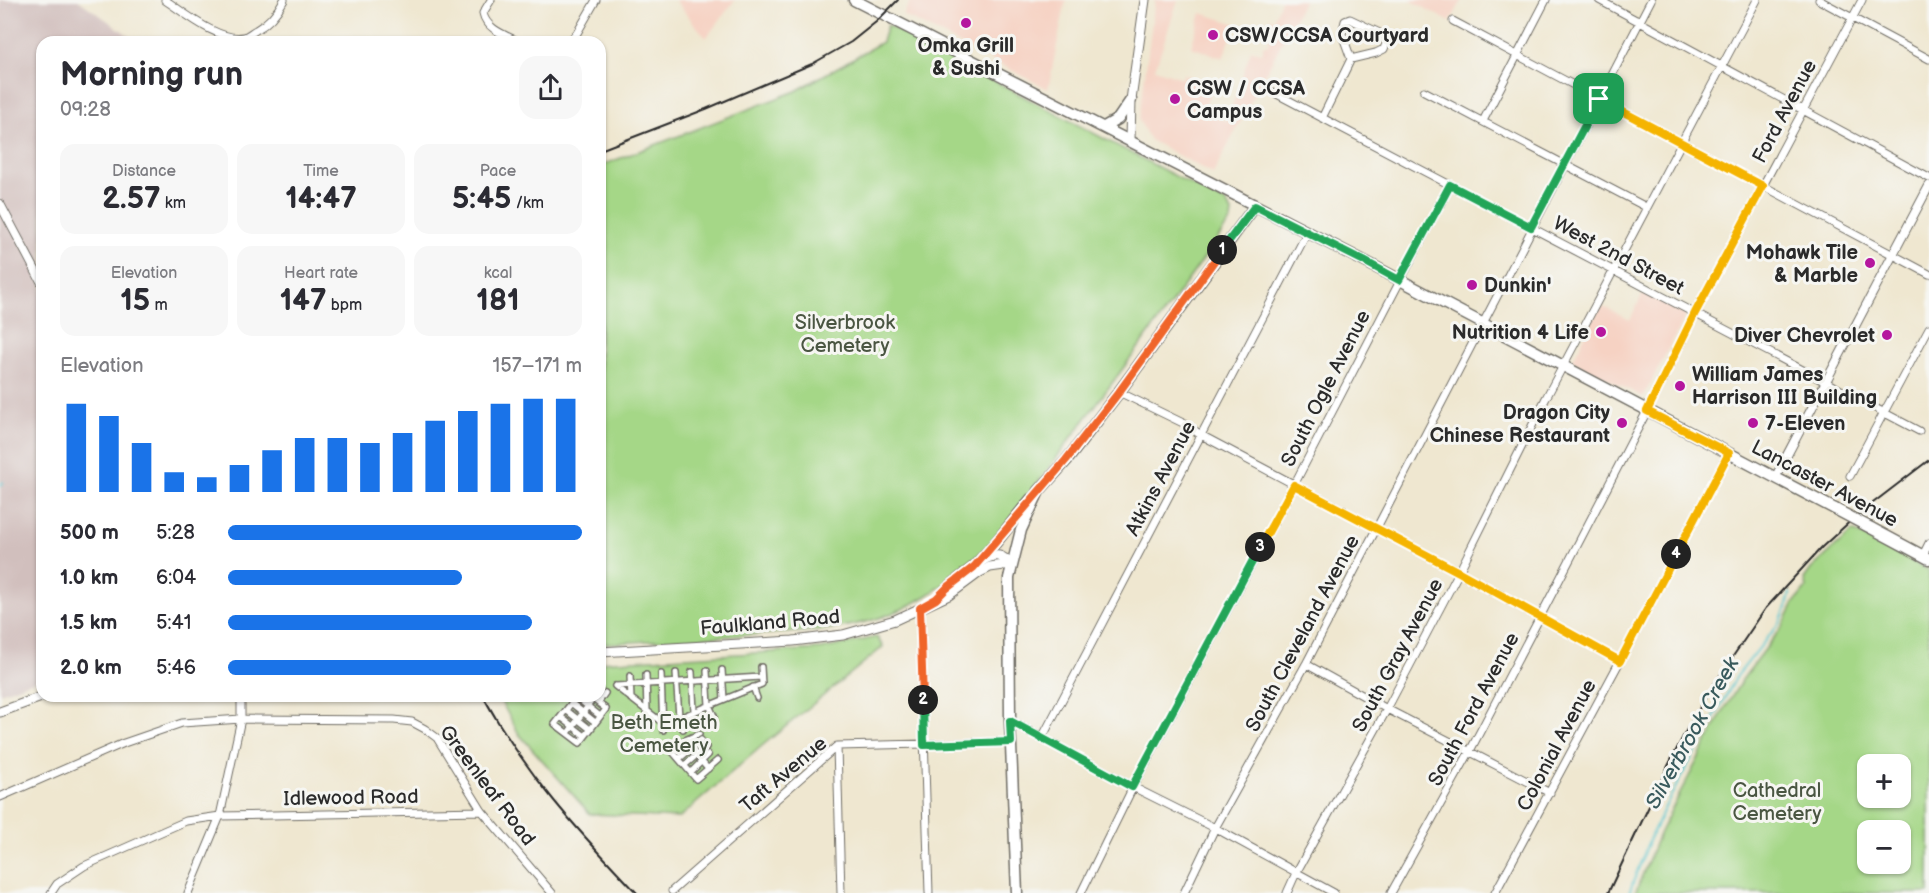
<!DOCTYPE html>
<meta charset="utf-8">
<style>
:root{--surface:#fff;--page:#f7f7f7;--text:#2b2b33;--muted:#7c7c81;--accent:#1a73e8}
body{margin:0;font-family:"Balsamiq Sans",sans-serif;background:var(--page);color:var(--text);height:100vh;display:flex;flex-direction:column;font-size:22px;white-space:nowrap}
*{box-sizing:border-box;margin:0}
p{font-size:20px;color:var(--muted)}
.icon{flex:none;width:33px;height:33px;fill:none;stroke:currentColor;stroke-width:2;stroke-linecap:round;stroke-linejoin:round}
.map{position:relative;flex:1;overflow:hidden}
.sheet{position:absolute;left:36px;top:36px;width:570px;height:666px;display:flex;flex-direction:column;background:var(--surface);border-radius:18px;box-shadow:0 2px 4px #0004}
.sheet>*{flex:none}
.tools{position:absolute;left:1857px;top:754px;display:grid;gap:12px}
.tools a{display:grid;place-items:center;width:54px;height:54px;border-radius:12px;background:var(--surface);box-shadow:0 2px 4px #0004;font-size:30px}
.pin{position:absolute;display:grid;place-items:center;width:51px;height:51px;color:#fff;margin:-26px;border-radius:12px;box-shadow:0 3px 9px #0006}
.km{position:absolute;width:30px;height:30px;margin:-15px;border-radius:50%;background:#222;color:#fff;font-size:16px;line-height:30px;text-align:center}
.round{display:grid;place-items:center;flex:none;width:63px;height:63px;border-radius:18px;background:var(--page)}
.headline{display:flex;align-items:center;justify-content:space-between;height:102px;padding:0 24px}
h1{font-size:33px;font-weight:800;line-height:45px}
.metrics{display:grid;grid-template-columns:repeat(3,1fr);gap:9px;height:102px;padding:6px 24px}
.metrics div{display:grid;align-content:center;border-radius:15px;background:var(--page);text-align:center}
.metrics b{font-size:30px;font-weight:800}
.metrics small{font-size:16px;font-weight:400}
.metrics p{font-size:16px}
.chart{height:168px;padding:12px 24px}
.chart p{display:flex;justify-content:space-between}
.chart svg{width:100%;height:108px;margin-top:6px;stroke:var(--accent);stroke-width:6}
ul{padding:0 24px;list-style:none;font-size:20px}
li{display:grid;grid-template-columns:96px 72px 1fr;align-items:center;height:45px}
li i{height:15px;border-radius:8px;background:var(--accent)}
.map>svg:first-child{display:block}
</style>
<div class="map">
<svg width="1929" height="893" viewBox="0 0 1929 893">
<rect width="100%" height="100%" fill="#f6f6f2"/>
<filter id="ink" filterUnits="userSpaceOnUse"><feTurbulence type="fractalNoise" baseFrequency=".0167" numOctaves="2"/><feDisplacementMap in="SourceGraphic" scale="12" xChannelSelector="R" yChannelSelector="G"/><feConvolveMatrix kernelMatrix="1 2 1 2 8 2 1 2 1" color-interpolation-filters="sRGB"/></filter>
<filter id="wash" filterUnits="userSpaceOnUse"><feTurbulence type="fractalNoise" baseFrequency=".008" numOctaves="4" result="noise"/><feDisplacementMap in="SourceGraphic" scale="24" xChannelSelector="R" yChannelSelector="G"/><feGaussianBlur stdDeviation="1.35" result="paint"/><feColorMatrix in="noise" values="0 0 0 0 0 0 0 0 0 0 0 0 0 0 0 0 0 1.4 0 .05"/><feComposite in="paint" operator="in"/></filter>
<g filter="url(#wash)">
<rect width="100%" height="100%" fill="#efe7d0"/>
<path fill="#f6d2c3" d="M675,0H735L706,38Z
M911,0H1066L1048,89L903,15Z
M1155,0H1178L1155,69L1182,78L1183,74L1213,84L1203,113L1227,121L1251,50L1261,53L1264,45H1268L1269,36L1257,32L1261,20L1268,22L1270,18L1274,20L1281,0H1304L1213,174L1150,140L1139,120Z
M1410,0H1462L1450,22Z
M1201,13L1236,24L1223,58L1191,47Z
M1643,293L1686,315L1643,397L1572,361L1601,305L1630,320Z"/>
<path fill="#d1bfbd" d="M0,0H78L138,42H42V678L0,693Z"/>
<path fill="#a5d787" stroke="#688159" stroke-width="1.5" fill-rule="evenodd" d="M887,25L1225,202L1232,212L1231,220L1171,304L998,536C969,566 938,593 900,610C852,632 798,632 747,635C698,638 649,641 600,644V166L796,91L882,42Z
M1853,531L1929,570V893H1635L1660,832L1722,713L1742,680L1782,627L1794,603L1806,588L1804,579L1811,569ZM1868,765H1900V798H1868ZM1868,831H1900V864H1868Z
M877,637L883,647L763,745L679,818L590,814L519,734L498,696H600V662L822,649Z"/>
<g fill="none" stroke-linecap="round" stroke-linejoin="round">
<path stroke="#5ac7d1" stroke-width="2" d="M0,486L3,482
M1629,893L1650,838L1668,801L1737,676L1780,622L1787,605L1790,593"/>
</g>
</g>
<g filter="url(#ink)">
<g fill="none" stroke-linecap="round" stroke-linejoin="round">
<g stroke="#706d65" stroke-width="8">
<path id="pedestrian" d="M722,670L724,699
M707,671L709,705L714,716
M692,672L694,711
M676,673L679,717L683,729
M661,674L663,730
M646,675L647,711
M630,676L631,699
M615,686L664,724L762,684L761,667
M616,686L761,677
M753,687L757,698
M577,696L555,724L580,743L606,709L589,696
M576,697L600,716
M571,703L595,722
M598,703L605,693
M566,710L590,729
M561,717L585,736
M568,733L593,699
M684,741L708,769
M666,744L696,779L718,760
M669,747L699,734
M679,759L701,740
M685,765L706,747
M691,772L708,755"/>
</g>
<g stroke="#706d65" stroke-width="9">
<path id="minor" d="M165,0C185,13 219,42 244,37C248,36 252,32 256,30C269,23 277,13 284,0
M491,0L483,13C486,29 505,35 519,42
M1599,0L1929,178
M1819,0L1929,59
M1453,21L1929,274
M569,42L577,33L596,0
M1271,91L1919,431
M1424,91L1646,207
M1322,118L1351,59L1342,34L1345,21L1350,19L1386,36L1387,41L1384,49L1376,53L1351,59
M1483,121L1546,0
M1119,392L1185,424L1201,435L1459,572L1620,661
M1850,476L1929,328
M1923,555L1929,543
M920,608L929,893
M1306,664L1387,709L1550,793
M1010,721L1133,787L1215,828L1334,893
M1042,738L1307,233
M837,746L841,893
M0,797L124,743L182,723L241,719L394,720L412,722L425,729L437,738L482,811L552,893
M672,891L837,746L1011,742
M51,893L57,884L84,866L186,821L220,816L482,811
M188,893L220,816L241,719V696
M1081,893L1133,787L1294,485L1450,185
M1184,893L1215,828L1306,664L1651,0
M1287,893L1296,873L1387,709L1459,572L1546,398L1757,0
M1391,893L1470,751L1540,617L1647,411L1695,313L1862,0
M1495,893L1620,661L1729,452"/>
</g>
<g stroke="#706d65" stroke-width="10">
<path id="tertiary" d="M0,204L42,283
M1775,478L1929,186"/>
</g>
<g stroke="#706d65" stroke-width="11">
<path id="secondary" d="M1130,140L1131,100L1145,0
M938,598C948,586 984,553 999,556C1004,557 1007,561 1011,564
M600,652L793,641L843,635L895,620L949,595L980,572L990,567L1011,564
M0,712L44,696"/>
</g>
<g stroke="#706d65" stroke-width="13">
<path id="primary" d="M854,0L1364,261L1835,509
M1104,127L1118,119L1131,100
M1871,528L1929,559
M974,567L993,546L1031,499
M1017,893L1010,721L1009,578L1021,530L1039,491L1067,460L1119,392L1255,206"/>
</g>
<use href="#pedestrian" stroke="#fff" stroke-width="5"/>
<use href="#minor" stroke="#fff" stroke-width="7"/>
<use href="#tertiary" stroke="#fff" stroke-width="8"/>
<use href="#secondary" stroke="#fff" stroke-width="9"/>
<use href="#primary" stroke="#fff" stroke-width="10"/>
<path stroke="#2b2b2b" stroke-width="2" d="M600,150L706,109L812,64L851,42L876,22L898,0
M483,696C525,773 577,830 637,893
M1608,893L1668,766L1687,729L1712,687L1766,608L1822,547L1856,516L1929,460"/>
<g stroke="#706d65" stroke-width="13" stroke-linecap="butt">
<path id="primary-bridge" d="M1835,509L1871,528"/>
</g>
<use href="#primary-bridge" stroke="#fff" stroke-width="10"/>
</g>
</g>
<g fill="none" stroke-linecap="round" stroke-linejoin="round" filter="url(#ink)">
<g stroke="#fff" stroke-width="12">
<path id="split-1" d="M1222,250L1255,206L1364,261L1399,280L1450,185L1531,227L1599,99"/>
</g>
<g stroke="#fff" stroke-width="12">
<path id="split-2" d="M923,700L920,608L936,599L947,588L974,567L1066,460L1119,392L1222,250"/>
</g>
<g stroke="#fff" stroke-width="12">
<path id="split-3" d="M923,700L924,745L1011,742L1010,721L1132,787L1260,547"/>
</g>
<g stroke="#fff" stroke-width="12">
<path id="split-4" d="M1260,547L1294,485L1459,572L1620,661L1676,554"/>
</g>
<g stroke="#fff" stroke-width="12">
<path id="split-5" d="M1599,99L1763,186L1695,313L1647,411L1729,453L1676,554"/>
</g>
<use href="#split-1" stroke="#22a559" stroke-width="8"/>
<use href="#split-2" stroke="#f0652b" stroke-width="8"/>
<use href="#split-3" stroke="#22a559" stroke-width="8"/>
<use href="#split-4" stroke="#f5b400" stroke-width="8"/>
<use href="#split-5" stroke="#f5b400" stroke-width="8"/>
</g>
<g fill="#b5179e" stroke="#f6f6f2" stroke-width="2">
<circle cx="966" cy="23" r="6"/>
<circle cx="1213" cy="35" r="6"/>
<circle cx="1175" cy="99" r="6"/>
<circle cx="1870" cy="263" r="6"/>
<circle cx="1472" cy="285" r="6"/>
<circle cx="1601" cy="332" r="6"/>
<circle cx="1887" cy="335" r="6"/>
<circle cx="1680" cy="386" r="6"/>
<circle cx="1622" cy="423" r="6"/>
<circle cx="1753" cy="423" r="6"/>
</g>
<g text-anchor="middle" stroke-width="6" stroke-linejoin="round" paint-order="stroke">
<g font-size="20" font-weight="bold" fill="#2b2b2b" stroke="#f6f6f2" text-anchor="start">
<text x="1225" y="42">CSW/CCSA Courtyard</text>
<text x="966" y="52" text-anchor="middle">Omka Grill<tspan x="966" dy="23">&amp; Sushi</tspan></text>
<text x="1187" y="95">CSW / CCSA<tspan x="1187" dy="23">Campus</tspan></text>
<text x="1858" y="259" text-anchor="end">Mohawk Tile<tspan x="1858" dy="23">&amp; Marble</tspan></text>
<text x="1484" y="292">Dunkin'</text>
<text x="1589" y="339" text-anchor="end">Nutrition 4 Life</text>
<text x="1875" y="342" text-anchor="end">Diver Chevrolet</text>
<text x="1692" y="381">William James<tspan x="1692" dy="23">Harrison III Building</tspan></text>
<text x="1610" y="419" text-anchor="end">Dragon City<tspan x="1610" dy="23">Chinese Restaurant</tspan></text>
<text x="1765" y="430">7-Eleven</text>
</g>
<g font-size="20" fill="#2b2b2b" stroke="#f6f6f2">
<text transform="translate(1784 111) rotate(-62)" y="7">Ford Avenue</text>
<text transform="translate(1619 255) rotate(28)" y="7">West 2nd Street</text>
<text transform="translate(1325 388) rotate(-63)" y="7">South Ogle Avenue</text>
<text transform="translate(1160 478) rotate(-62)" y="7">Atkins Avenue</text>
<text transform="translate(1825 483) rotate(28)" y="7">Lancaster Avenue</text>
<text transform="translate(770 622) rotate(-5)" y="7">Faulkland Road</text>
<text transform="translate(1302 633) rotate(-62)" y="7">South Cleveland Avenue</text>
<text transform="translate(1397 655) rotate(-62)" y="7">South Gray Avenue</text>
<text transform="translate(1473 709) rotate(-62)" y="7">South Ford Avenue</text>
<text transform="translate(1556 745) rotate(-62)" y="7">Colonial Avenue</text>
<text transform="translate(783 774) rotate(-40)" y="7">Taft Avenue</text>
<text transform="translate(488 785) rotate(53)" y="7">Greenleaf Road</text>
<text transform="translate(351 797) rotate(-1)" y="7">Idlewood Road</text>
</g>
<g font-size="20" fill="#4a5642" stroke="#f6f6f2">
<text x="845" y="329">Silverbrook<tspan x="845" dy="23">Cemetery</tspan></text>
<text x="664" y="729">Beth Emeth<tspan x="664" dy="23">Cemetery</tspan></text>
<text x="1777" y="797">Cathedral<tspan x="1777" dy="23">Cemetery</tspan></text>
</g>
<g font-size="21" font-style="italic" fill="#395a5d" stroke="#f6f6f2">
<text transform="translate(1692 733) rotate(-61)" y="7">Silverbrook Creek</text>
</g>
</g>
</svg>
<div class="tools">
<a>+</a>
<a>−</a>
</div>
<div class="pin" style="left:1599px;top:99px;background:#1e9e55"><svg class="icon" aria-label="arrive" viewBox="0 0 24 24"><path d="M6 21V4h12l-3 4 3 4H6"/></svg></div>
<b class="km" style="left:1222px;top:250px">1</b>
<b class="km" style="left:923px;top:700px">2</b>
<b class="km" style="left:1260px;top:547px">3</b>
<b class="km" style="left:1676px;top:554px">4</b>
<section class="sheet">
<div class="headline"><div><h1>Morning run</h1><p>09:28</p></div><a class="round"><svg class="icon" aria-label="share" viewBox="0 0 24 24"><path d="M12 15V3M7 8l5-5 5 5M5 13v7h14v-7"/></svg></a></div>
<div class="metrics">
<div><p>Distance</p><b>2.57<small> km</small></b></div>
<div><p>Time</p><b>14:47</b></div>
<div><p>Pace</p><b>5:45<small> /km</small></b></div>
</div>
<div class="metrics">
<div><p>Elevation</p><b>15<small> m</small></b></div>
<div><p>Heart rate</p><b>147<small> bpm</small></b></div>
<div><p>kcal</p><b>181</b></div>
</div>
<div class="chart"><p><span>Elevation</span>157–171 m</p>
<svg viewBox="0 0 160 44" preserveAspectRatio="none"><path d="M5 44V8M15 44V13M25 44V24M35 44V36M45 44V38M55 44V33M65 44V27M75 44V22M85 44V22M95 44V24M105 44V20M115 44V15M125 44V11M135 44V8M145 44V6M155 44V6"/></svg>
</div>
<ul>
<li><b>500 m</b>5:28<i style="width:100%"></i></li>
<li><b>1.0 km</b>6:04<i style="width:66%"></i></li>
<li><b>1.5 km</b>5:41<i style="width:86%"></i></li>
<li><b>2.0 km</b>5:46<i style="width:80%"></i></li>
</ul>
</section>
</div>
